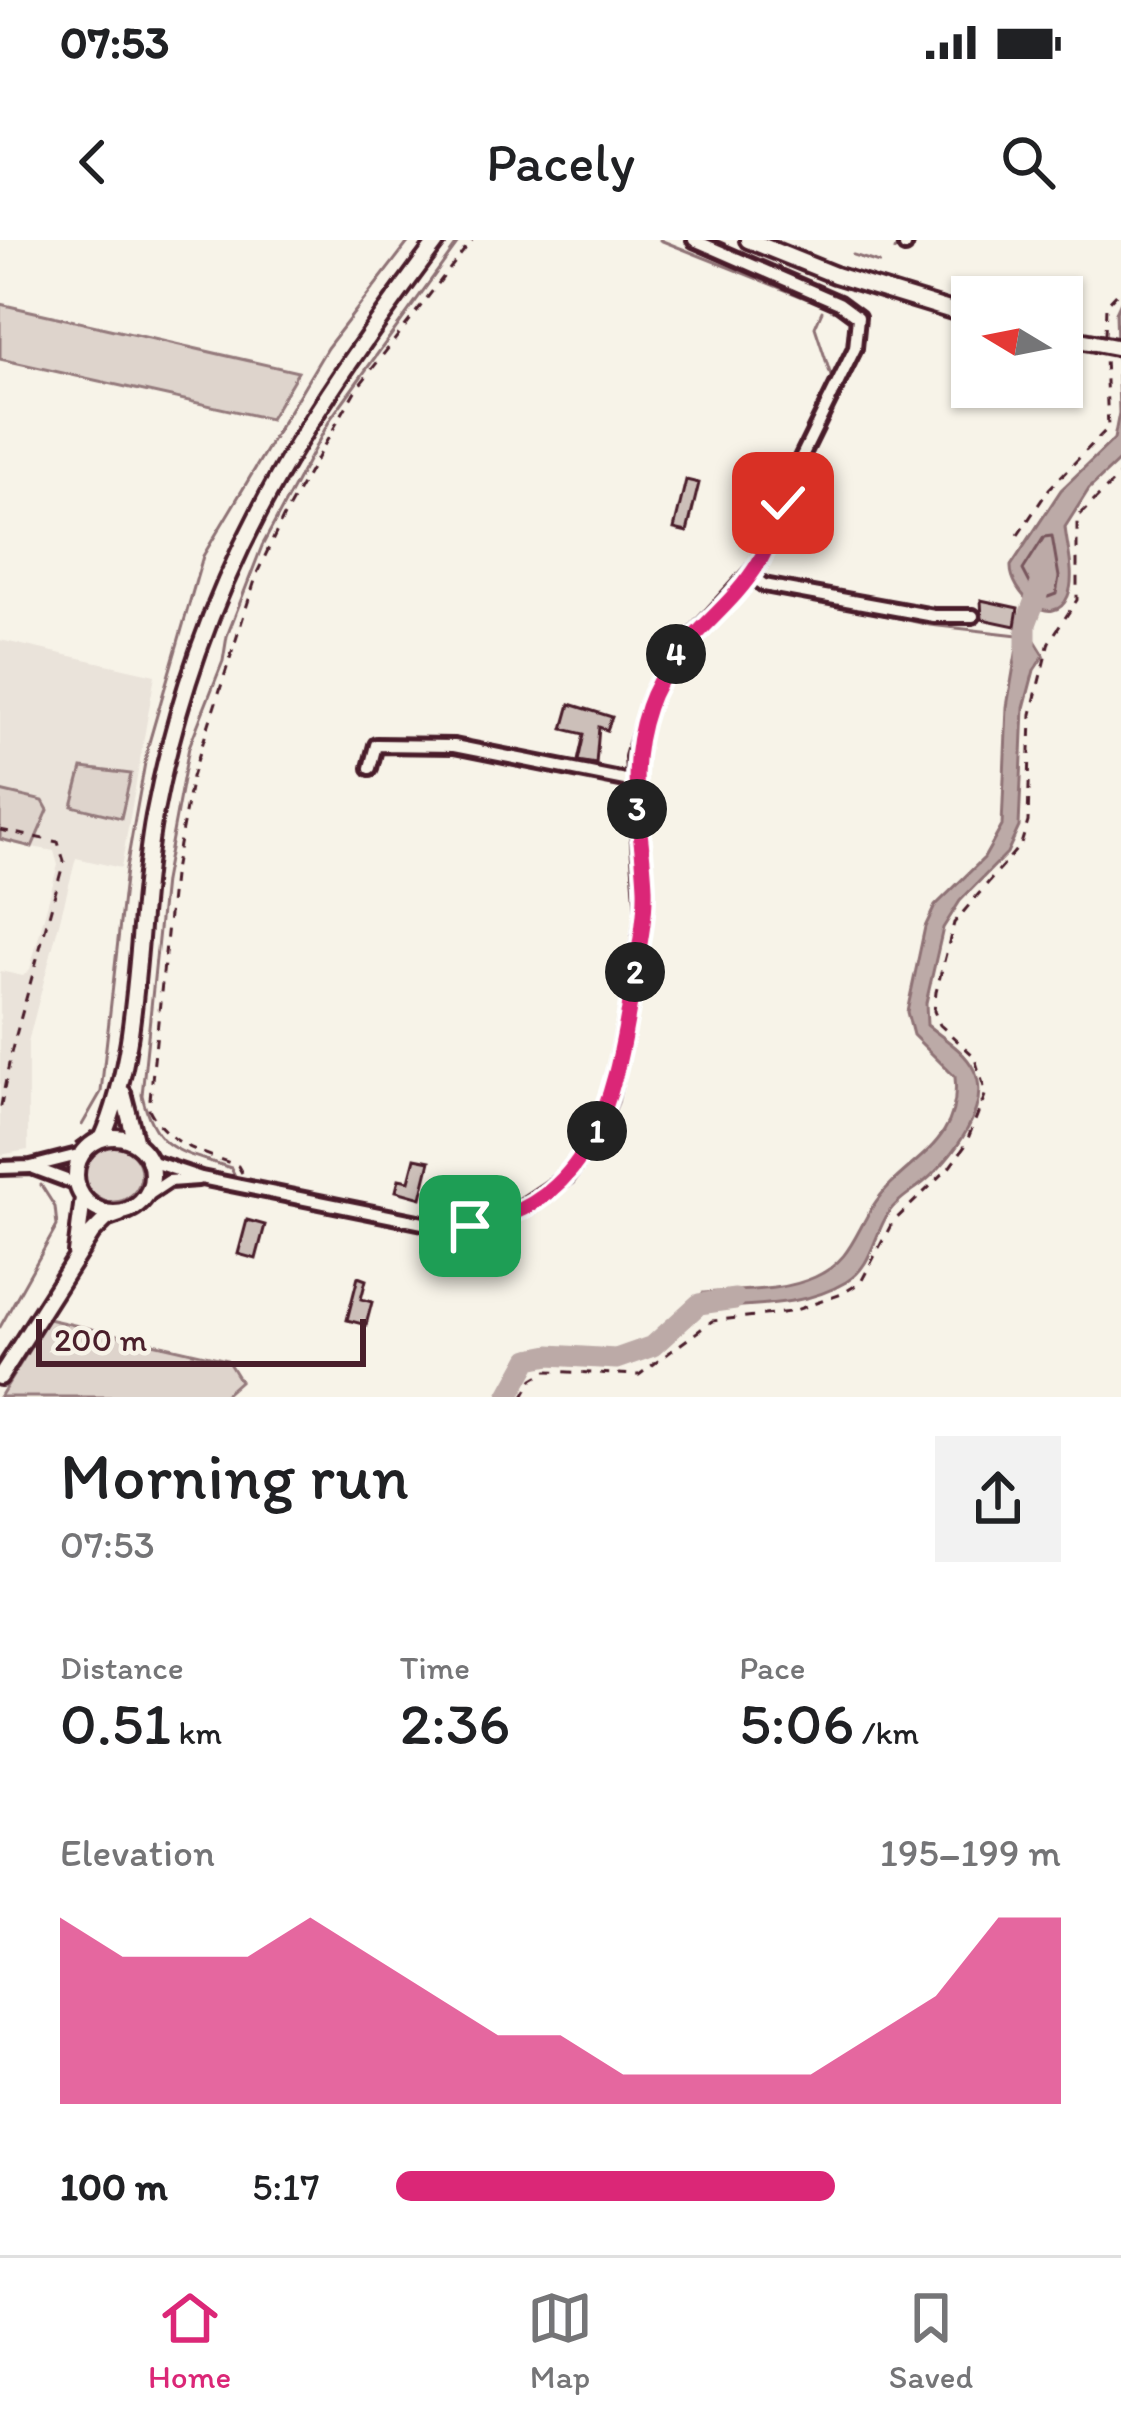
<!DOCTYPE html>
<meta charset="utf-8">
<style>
:root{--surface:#fff;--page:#f2f2f2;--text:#202124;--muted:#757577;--line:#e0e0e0;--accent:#db2777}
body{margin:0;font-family:Itim,sans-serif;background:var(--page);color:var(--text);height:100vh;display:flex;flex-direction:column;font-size:45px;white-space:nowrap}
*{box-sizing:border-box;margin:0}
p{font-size:39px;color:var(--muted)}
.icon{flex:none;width:66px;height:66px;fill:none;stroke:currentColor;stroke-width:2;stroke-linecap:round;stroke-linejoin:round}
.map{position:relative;height:1157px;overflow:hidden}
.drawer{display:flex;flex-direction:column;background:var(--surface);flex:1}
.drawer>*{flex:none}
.needle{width:78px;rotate:280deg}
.tools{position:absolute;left:951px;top:36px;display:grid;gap:24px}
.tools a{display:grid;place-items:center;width:132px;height:132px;border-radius:0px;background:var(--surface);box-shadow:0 3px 9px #0004;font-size:60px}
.scale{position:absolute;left:36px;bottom:30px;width:330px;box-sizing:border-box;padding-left:12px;border:6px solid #4a1f2b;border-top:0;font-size:33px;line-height:42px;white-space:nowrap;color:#4a1f2b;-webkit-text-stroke:9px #f7f3e8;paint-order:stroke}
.pin{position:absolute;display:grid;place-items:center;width:102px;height:102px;color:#fff;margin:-51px;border-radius:24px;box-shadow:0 6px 18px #0006}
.km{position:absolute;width:60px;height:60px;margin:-30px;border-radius:50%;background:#222;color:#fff;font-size:33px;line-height:60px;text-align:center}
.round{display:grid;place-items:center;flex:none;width:126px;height:126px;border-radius:0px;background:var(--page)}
.headline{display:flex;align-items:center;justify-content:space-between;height:204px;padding:0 60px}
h1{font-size:66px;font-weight:600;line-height:90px}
.figures{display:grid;grid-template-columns:repeat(3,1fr);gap:18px;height:204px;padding:12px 60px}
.figures div{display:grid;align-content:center}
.figures b{font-size:60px;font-weight:600}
.figures small{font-size:33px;font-weight:400}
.figures p{font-size:33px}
.chart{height:336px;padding:24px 60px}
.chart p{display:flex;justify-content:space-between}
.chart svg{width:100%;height:216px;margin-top:12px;fill:var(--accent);opacity:.7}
ul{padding:0 60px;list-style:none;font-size:39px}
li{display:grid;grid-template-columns:192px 144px 1fr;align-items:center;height:90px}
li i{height:30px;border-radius:15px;background:var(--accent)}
.status{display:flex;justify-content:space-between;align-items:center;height:84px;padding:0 60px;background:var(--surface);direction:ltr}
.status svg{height:33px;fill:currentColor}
header{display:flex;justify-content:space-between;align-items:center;height:156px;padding:0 60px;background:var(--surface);font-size:54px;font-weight:600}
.tab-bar{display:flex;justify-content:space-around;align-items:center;height:168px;border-top:3px solid var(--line);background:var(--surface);font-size:33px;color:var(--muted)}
.tab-bar a{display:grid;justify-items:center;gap:6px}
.tab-bar .on{color:var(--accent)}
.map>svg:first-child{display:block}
</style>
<div class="status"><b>07:53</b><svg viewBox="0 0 49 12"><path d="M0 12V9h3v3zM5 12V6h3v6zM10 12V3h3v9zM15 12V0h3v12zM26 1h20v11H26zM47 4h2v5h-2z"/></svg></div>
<header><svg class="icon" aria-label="back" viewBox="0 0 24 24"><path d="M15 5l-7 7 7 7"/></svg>Pacely<svg class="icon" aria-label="search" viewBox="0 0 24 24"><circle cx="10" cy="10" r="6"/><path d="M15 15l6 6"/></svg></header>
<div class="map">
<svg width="1121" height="1157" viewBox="0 0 1121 1157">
<rect width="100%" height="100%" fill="#f7f3e8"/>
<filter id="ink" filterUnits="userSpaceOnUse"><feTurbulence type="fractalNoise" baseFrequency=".00833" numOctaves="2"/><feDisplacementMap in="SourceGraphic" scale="24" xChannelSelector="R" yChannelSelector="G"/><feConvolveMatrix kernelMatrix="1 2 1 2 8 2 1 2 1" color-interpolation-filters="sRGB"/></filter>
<g filter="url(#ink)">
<path fill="#eae3da" d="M0,400L155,435L121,628L76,618L28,802V910L0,915V731L23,736L30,729L58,625L54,611L32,607L48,570L43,561L0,551Z"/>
<path fill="#ded4cc" stroke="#947a7c" stroke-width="3" d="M0,64L298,132L270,179L0,119Z
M82,528L131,534L121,578L72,566Z
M0,551L43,561L48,570L32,607L0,599Z
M85 934a28 28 0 1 1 56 0a28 28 0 1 1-56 0Z
M48,1079L227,1120L240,1141L222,1157H0Z"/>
<path fill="#bcaaa7" stroke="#8e7275" stroke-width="3" d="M1121,61V219L1089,249L1065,287C1067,308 1076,336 1068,356C1053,392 1010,353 1011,326L1061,250L1114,199L1119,173L1116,72Z
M1020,390L1031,394L1044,415L1034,430L1024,468L1019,587L1007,613L960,661L943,688L926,763L927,785C943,798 965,811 974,830C993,866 951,920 924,942C912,952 898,959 889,972C873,996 873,1026 846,1042C804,1067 758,1064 711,1068L704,1053C741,1049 780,1053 815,1037C850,1021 854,996 873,966C903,918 962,909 955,837L913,795L907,772L925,687L935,666L984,618L1002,586L1007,467Z"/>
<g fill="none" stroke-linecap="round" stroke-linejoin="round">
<path stroke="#78575d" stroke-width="3" d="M1052,296L1059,337L1056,354L1048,357L1034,351L1023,330L1044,297Z"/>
<path stroke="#8e7275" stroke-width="3" d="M660,0L808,59
M895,10L899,0
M853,15L879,23
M822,71L815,87L831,136
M797,213L843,115
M781,250L794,220
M768,281L777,259
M749,321L762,295
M739,338L744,329
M752,346L930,385L1018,395
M82,885L101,852L126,629L148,506L203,316L327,108L410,0
M235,936L231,928C180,911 155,912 142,855L164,641L189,507L223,421L227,396L262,306L331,178L460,0
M0,1087L57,986L55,967L41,945"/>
<path stroke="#bcaaa7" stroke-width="21" d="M1026,421V384L1042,341
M508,1157L529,1119L550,1115L616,1119L653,1106L699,1064L735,1059"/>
</g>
<path fill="#ccbfb9" stroke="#4a1f2b" stroke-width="3" d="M686,240L699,243L687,292L674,289Z
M981,360L1018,368L1015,386L982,379Z
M570,464L612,477L607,490L599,487L596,524L578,521L584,494L563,489Z
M415,918L430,921L421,958L396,951L399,939L409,941Z
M247,980L265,985L256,1019L238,1014Z
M358,1037L366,1040L361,1059L372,1062L366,1085L347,1080Z"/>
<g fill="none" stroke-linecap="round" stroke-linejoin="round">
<g stroke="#4a1f2b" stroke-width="20">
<path id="minor" d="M905,6L907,0
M750,335L764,345L934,376H973
M370,528L376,505L454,506L635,542
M150,921L201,938L438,986L482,984L520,968L567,937L595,896L610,859L628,775L644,673L633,517L650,460L666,426L759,323L801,218L855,108L858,77L839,63L694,0
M0,928L31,927L82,914
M34,928L77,944
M148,955L169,941L198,939"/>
</g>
<g stroke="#4a1f2b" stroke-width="22">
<path id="major" d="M748,0L835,35L972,77
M1062,97L1095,103
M123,853L136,903
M76 935a38 38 0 1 1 76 0a38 38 0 1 1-76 0Z
M102,899C143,807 135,677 154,576C200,338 296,190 438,0
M76,1013L83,958
M0,1137L92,993L106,979L120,974"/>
</g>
<path stroke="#4a1f2b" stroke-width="3" stroke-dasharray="9 9" stroke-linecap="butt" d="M1105,95L1106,65L1121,49
M1018,295L1049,249L1108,188L1105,117
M0,590L58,602L64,621L11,813L0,871
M75,903L92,891
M242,933L238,926C202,912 167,905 149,869L173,636L192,537L258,331L284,276L355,151L472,0
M523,1157L533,1139L547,1131L639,1135L712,1081L790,1072L842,1054L861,1042L892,983L949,928L965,906L986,853L974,816L940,785L934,771L936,752L954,683L1021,604L1028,582L1031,474L1049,402L1077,360V278L1121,234"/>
<use href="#minor" stroke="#f7f3e8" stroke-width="10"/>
<use href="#major" stroke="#f7f3e8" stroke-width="14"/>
<g stroke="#4a1f2b" stroke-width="22" stroke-linecap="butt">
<path id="major-bridge" d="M1095,103L1121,108"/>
</g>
<use href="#major-bridge" stroke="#f7f3e8" stroke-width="14"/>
</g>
</g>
<g fill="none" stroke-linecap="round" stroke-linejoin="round" filter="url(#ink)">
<g stroke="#fff" stroke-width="24">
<path id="route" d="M470,986C591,965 614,860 631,757C636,721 646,684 645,648C642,580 625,534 648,467C669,404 727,376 759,322C770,304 776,283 783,263"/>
</g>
<use href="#route" stroke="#db2777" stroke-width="15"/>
</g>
</svg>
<div class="tools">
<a><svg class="needle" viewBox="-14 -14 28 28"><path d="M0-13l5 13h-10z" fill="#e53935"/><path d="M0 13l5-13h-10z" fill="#757577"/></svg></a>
</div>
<div class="scale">200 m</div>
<div class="pin" style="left:470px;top:986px;background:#1e9e55"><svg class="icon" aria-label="arrive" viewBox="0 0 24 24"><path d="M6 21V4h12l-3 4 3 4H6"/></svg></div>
<div class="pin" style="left:783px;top:263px;background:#d93025"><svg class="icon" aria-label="check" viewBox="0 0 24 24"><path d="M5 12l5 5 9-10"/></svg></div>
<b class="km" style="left:597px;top:891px">1</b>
<b class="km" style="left:635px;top:732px">2</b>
<b class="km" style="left:637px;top:569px">3</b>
<b class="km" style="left:676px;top:414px">4</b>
</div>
<section class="drawer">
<div class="headline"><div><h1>Morning run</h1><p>07:53</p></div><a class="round"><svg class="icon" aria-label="share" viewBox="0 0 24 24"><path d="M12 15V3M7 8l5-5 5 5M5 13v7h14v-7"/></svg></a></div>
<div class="figures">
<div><p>Distance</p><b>0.51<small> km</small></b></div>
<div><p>Time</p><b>2:36</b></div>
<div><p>Pace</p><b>5:06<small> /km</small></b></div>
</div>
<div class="chart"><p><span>Elevation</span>195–199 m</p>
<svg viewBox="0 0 160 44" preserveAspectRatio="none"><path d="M0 44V6L10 14L20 14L30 14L40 6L50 14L60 22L70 30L80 30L90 38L100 38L110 38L120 38L130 30L140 22L150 6L160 6V44z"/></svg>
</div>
<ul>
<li><b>100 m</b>5:17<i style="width:66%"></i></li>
</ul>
</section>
<nav class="tab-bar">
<a class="on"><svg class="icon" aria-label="home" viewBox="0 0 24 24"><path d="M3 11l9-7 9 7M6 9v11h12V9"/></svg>Home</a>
<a><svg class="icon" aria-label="map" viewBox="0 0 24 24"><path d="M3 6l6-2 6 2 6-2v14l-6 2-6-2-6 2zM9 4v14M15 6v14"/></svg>Map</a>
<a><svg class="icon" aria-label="saved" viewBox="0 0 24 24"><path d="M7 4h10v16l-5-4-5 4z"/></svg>Saved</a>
</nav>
